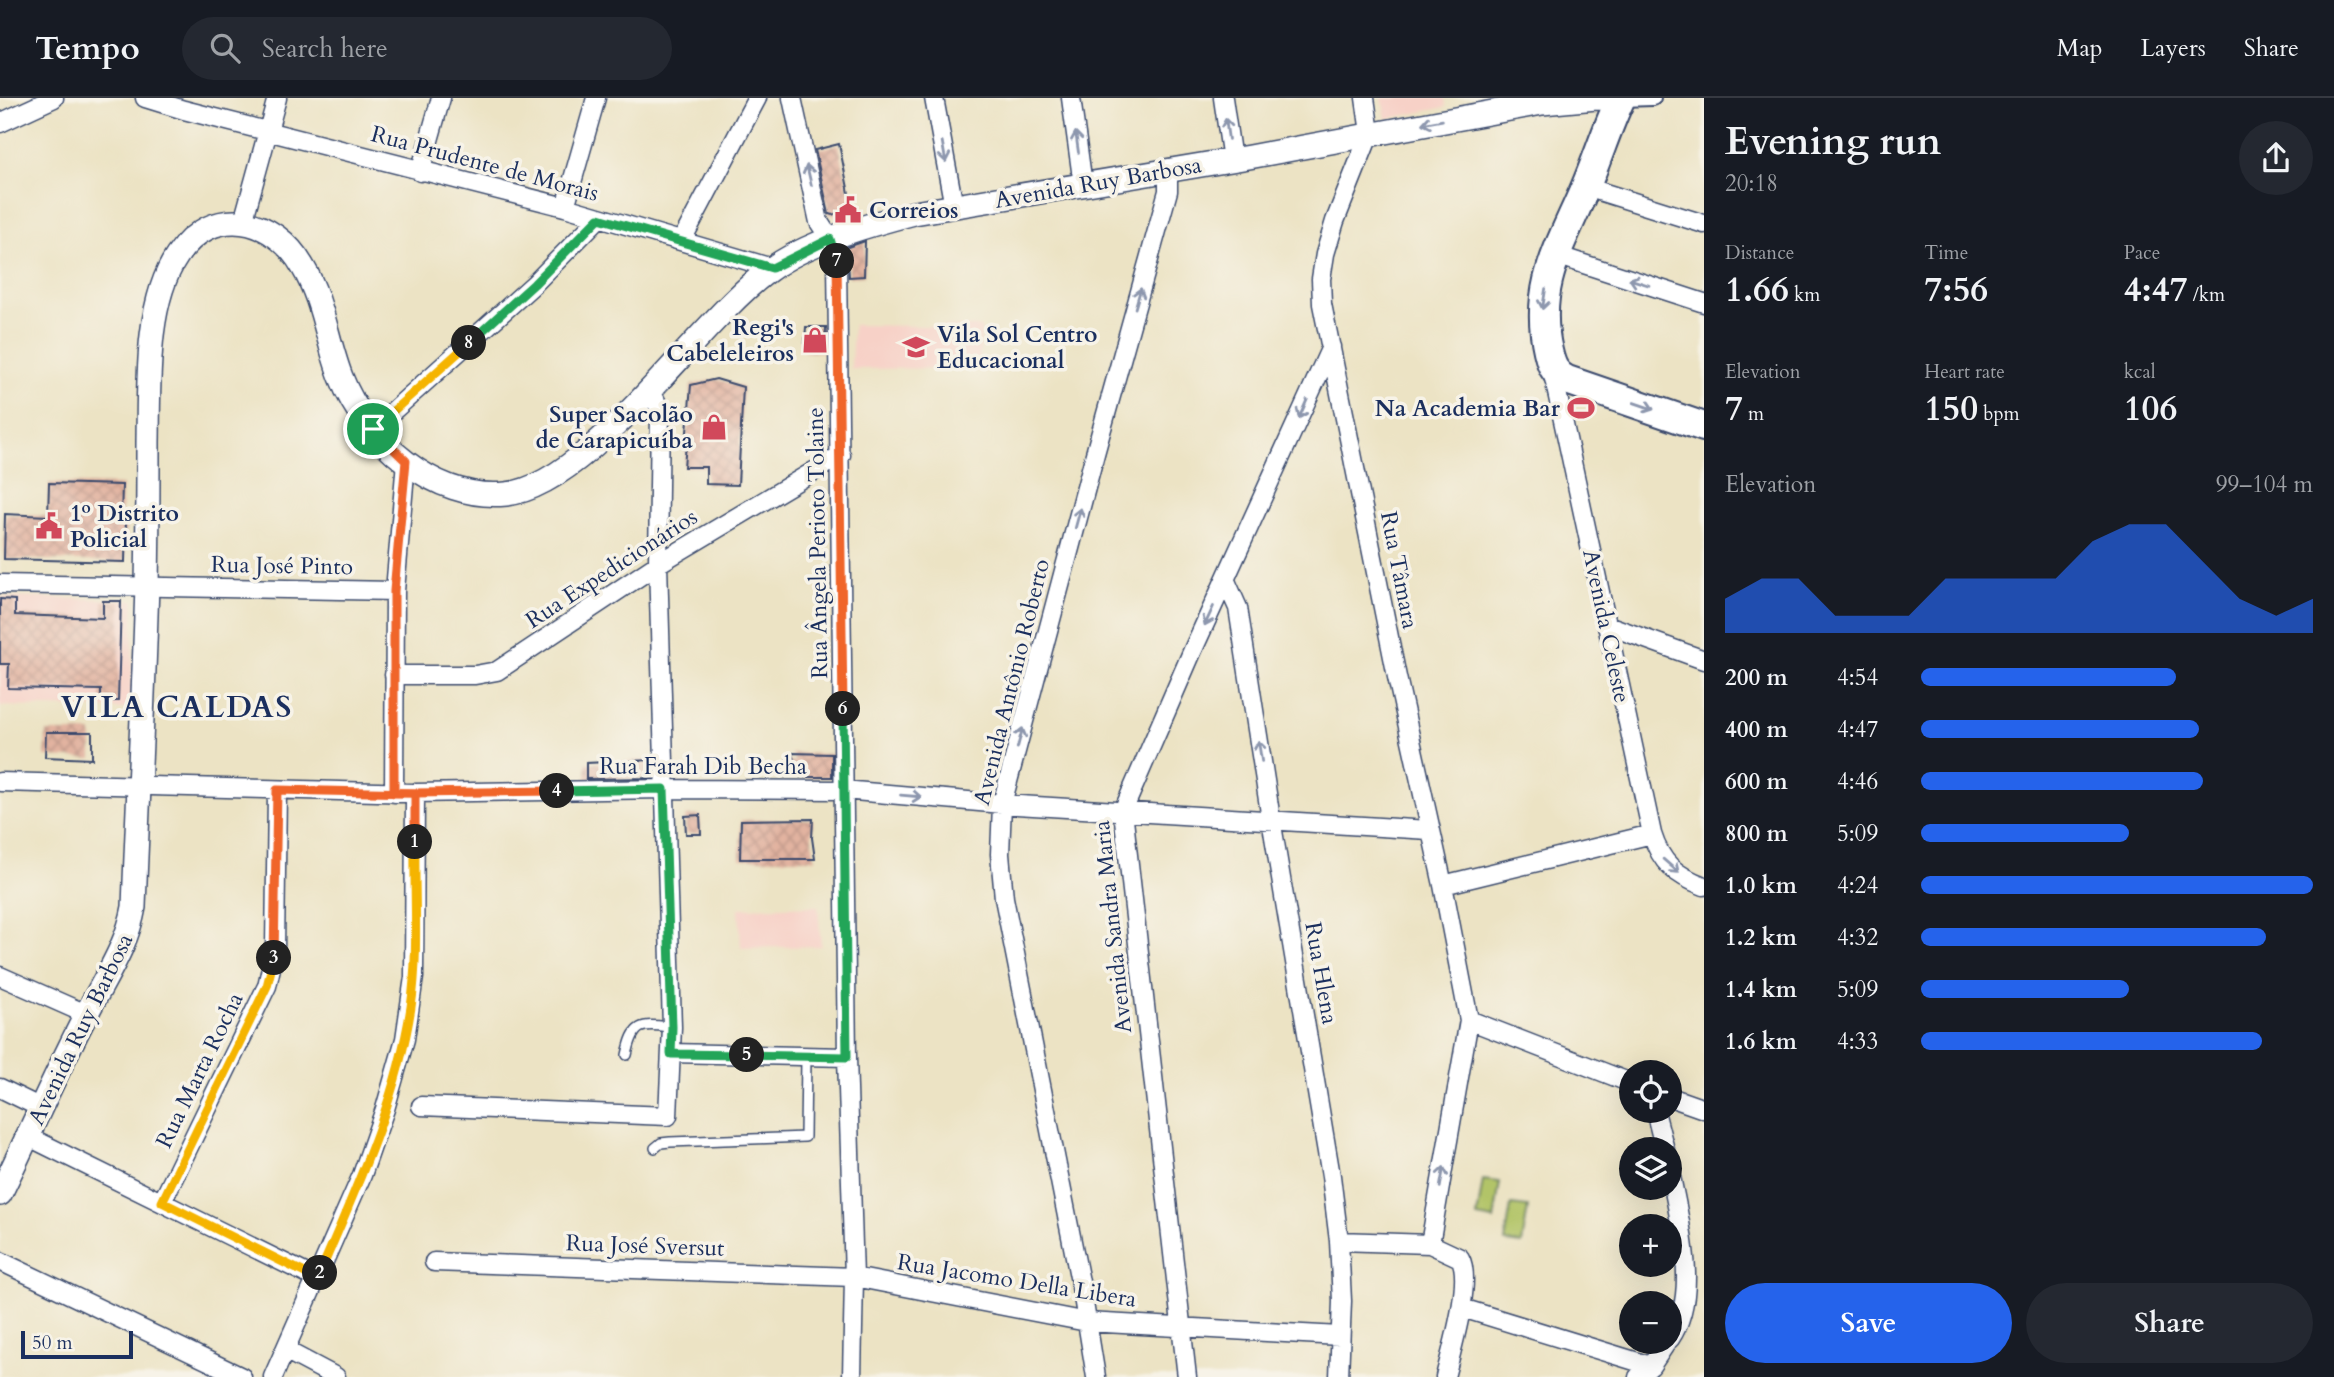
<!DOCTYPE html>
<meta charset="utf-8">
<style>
:root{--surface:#171b24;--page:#242831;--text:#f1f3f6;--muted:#9ea1a6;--line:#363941;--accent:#2563eb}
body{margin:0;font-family:Cardo,serif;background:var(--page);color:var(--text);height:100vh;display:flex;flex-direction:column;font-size:26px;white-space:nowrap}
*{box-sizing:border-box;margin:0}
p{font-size:23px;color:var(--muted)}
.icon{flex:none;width:38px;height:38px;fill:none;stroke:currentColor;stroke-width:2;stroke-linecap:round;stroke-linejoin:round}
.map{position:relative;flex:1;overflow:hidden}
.drawer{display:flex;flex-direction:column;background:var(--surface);width:630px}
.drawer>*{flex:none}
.fabs{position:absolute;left:1619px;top:962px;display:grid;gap:14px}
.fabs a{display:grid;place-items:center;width:63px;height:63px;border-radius:50%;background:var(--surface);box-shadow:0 7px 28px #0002;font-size:35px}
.scale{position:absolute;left:21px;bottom:18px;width:112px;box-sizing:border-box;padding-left:7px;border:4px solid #1b2f5e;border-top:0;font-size:19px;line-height:24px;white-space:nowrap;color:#1b2f5e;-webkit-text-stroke:5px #f7f3e8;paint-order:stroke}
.pin{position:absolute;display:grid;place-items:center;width:60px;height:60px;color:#fff;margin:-30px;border:4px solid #fff;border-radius:50%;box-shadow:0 2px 7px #0007}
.km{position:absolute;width:35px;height:35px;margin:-18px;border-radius:50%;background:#222;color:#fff;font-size:19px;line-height:35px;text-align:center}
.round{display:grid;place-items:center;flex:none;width:74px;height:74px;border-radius:37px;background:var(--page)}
.overview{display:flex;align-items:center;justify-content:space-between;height:119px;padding:0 21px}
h1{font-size:38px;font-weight:800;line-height:52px}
.metrics{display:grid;grid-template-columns:repeat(3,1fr);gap:10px;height:119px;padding:7px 21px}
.metrics div{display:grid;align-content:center}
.metrics b{font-size:35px;font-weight:800}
.metrics small{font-size:19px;font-weight:400}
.metrics p{font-size:19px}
.chart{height:196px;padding:14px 21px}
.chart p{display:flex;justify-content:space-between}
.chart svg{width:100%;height:126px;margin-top:7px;fill:var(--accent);opacity:.7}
.button{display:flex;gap:14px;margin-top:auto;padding:14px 21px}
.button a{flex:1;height:80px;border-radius:42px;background:var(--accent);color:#fff;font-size:28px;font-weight:800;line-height:80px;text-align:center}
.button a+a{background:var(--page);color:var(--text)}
ul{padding:0 21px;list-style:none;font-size:23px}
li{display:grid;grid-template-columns:112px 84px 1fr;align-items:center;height:52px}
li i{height:18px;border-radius:9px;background:var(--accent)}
header{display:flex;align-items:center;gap:42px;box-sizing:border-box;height:98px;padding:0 35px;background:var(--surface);border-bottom:2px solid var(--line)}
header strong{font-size:33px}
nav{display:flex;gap:38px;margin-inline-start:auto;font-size:24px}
.search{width:490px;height:63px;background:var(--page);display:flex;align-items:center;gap:18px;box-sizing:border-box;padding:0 24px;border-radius:38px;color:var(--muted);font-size:26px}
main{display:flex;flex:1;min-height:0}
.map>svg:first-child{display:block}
</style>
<header>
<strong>Tempo</strong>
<div class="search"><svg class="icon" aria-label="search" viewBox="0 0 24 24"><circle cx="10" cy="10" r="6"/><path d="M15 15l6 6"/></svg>Search here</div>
<nav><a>Map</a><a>Layers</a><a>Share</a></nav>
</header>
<main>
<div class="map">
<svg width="1704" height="1279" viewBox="0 0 1704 1279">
<defs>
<pattern id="building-cross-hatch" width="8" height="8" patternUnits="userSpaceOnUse" patternTransform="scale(1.75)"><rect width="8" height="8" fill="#e2b3a0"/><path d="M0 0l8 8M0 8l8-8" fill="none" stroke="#c19a8c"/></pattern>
</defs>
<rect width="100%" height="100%" fill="#f7f3e8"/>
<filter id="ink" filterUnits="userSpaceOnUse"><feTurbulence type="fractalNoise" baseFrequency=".0143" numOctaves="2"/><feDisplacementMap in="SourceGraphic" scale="14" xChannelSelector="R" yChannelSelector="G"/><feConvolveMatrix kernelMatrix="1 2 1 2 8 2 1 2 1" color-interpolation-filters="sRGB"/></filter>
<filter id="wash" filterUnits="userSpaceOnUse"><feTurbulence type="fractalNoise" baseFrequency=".00686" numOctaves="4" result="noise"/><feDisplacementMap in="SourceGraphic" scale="28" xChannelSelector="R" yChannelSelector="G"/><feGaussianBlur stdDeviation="1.57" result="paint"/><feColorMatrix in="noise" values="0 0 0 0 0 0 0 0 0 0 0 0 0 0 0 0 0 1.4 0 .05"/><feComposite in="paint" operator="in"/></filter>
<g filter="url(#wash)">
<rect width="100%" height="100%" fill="#ece3c4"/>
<path fill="#f7d1c7" d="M1382,0H1445L1446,9L1386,21Z
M853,227L981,229L979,270L851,271Z
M0,499L134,502L131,611L0,608Z
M818,808L821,848L741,850L739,810Z"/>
<path fill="#b2c467" stroke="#667a62" stroke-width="2" d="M1483,1082L1500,1084L1494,1122L1477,1119Z
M1511,1107L1528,1109L1522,1146L1505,1144Z"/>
<g id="blocks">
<path fill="url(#building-cross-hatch)" d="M839,46L852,110L832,117L829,116L815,52Z
M865,143L864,178L849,179L848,163L845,150Z
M806,229H826L825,254H804Z
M716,281L743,289L738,387L706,386V369H684L691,287Z
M49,385L122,387L121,420H126L125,464L4,461L5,416L48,418Z
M0,501L15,502V517L103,520V503H121L118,603H101V592L8,590L9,566H0Z
M46,634H92V661L45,659Z
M791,655L832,656V679H785L786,662L795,664Z
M651,662L653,680L586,681V665Z
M700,717L701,736H686L685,718Z
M813,721L812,740L815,761H740L741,722Z"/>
</g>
</g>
<g filter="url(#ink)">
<use href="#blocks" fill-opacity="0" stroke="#3a4a6d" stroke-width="2"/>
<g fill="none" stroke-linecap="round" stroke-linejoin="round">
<g stroke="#3a4a6d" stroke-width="12">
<path id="service" d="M627,957C634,924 641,926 672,929
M655,1050L661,1045L670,1044L805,1039L806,958"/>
</g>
<g stroke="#3a4a6d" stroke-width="18">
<path id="pedestrian" d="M1621,1L1653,0"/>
</g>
<g stroke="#3a4a6d" stroke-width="21">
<path id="minor" d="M145,0L184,12L565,109L772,170
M792,0L819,124L830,141L837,164L847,959L854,1179L852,1279
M934,0L954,109
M1071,0L1083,87
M1223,0L1232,62
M1365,0L1370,35L1335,123L1325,156L1321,181L1322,206L1397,579L1443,787L1469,922L1430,1146
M0,25L54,0
M420,74L441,0
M1586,89L1704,126
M565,109L596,0
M243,124L277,0
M682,142L757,0
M1556,157L1704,205
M1552,271L1652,736C1661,765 1675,777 1704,788
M373,331L534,186L599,120
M1226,483L1238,510L1271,721L1331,1078L1339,1143L1342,1203L1339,1279
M0,486L395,493
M1607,527L1704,562
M394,577H475L497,573L658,466L841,357
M0,684L415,695L664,691L843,692L1002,706L1429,732
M394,695L395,493L406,363
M1443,787L1652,736
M0,878L86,916
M1469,922L1631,985
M671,955L847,959
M0,990L41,1010
M1670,999L1704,1011
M421,1008L668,1018L672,929L658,466L660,312L650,290
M1655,1013L1665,1052
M29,1039L317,1181
M1670,1073C1679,1123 1701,1195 1670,1241
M162,1104L267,888L275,852L277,693
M1339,1143L1430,1146L1460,1160C1473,1182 1451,1254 1445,1279
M0,1163L242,1279
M434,1164L854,1179L1087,1224L1340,1238
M1462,1210L1651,1268
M285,1252L336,1279
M273,1279L362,1077L385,1011L405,941L414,879L415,695
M1096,1279L1083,1199L1004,800L1000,756L1002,706L1096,352L1168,93V73
M1187,1279L1123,713L1192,554L1331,249
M1638,1279L1651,1268L1667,1244"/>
</g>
<g stroke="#3a4a6d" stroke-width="26">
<path id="tertiary" d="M0,1096C29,1037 55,976 86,917C104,881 127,849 134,809C138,701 144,593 147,486C148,438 148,391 148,344C149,289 145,205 177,158C212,105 274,118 303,169C323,202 327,243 341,279C366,343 434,403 506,396C589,388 697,225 768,173C807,144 868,127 914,115L1249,59L1542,5L1596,0L1621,1"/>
</g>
<g stroke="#3a4a6d" stroke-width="32">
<path id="primary" d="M1621,0C1607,29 1598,60 1585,90C1561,147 1533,188 1548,253C1551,266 1554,276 1567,282L1704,329"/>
</g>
<use href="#service" stroke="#fff" stroke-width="9"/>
<use href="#pedestrian" stroke="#fff" stroke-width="14"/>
<use href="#minor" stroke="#fff" stroke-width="18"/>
<use href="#tertiary" stroke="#fff" stroke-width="23"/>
<use href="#primary" stroke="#fff" stroke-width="28"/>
</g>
<defs><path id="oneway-shaft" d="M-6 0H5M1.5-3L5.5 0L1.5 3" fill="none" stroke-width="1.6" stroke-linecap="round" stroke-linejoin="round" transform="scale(1.75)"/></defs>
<g stroke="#8d97ae">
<use href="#oneway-shaft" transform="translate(1432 24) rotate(170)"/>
<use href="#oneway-shaft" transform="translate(1227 31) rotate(-98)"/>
<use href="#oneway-shaft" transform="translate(1077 44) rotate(-98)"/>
<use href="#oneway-shaft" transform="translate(944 54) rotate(80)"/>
<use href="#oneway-shaft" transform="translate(809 77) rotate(-103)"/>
<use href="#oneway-shaft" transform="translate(1639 184) rotate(-162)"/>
<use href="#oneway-shaft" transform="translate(1138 200) rotate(-74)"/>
<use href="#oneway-shaft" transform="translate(1544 201) rotate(99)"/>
<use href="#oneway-shaft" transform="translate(1644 308) rotate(19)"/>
<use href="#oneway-shaft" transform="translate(1303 311) rotate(114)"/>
<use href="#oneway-shaft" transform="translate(1078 420) rotate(-75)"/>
<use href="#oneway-shaft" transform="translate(1209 518) rotate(115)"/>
<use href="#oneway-shaft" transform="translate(1020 640) rotate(-75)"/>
<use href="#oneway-shaft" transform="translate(1260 653) rotate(-99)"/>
<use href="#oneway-shaft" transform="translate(911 698) rotate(5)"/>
<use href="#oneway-shaft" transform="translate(1671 768) rotate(41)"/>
<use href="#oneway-shaft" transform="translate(1442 1079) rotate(-80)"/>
</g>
</g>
<g fill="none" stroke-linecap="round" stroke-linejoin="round" filter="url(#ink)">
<g stroke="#fff" stroke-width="14">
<path id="split-1" d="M373,331L406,363L394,493V695H415V744"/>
</g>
<g stroke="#fff" stroke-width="14">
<path id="split-2" d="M320,1175C356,1090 397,1002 411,909C419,855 414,798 415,744"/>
</g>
<g stroke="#fff" stroke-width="14">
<path id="split-3" d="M274,860L267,888L162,1104L317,1181L320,1175"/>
</g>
<g stroke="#fff" stroke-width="14">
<path id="split-4" d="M274,860L277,692L415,695L557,693"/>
</g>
<g stroke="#fff" stroke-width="14">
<path id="split-5" d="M557,693L664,691L672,929L671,956L747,957"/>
</g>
<g stroke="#fff" stroke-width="14">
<path id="split-6" d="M747,957L847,959L843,611"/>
</g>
<g stroke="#fff" stroke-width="14">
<path id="split-7" d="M837,163L843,611"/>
</g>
<g stroke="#fff" stroke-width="14">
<path id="split-8" d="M469,245L534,186L599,120L772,170L830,141L837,163"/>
</g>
<g stroke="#fff" stroke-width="14">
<path id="split-9" d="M373,331L469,245"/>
</g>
<use href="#split-1" stroke="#f0652b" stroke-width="9"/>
<use href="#split-2" stroke="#f5b400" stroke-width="9"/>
<use href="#split-3" stroke="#f5b400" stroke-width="9"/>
<use href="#split-4" stroke="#f0652b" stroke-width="9"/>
<use href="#split-5" stroke="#22a559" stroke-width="9"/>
<use href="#split-6" stroke="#22a559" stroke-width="9"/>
<use href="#split-7" stroke="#f0652b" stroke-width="9"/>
<use href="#split-8" stroke="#22a559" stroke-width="9"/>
<use href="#split-9" stroke="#f5b400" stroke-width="9"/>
</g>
<defs>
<g id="civic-bare" transform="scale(2.1)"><path d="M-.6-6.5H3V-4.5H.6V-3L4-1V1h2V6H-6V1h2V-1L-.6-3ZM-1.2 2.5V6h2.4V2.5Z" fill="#d1495b" stroke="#f7f3e8" stroke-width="2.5" paint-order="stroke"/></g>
<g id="shop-bare" transform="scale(2.1)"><path d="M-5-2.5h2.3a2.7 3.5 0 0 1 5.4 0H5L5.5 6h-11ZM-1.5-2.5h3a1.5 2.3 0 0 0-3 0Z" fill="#d1495b" stroke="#f7f3e8" stroke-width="2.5" paint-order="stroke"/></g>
<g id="school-bare" transform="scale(2.1)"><path d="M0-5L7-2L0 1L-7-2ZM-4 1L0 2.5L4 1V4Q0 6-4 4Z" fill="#d1495b" stroke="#f7f3e8" stroke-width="2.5" paint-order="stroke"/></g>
<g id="stadium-bare" transform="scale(2.1)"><path d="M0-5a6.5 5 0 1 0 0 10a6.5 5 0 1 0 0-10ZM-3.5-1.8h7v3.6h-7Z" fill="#d1495b" stroke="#f7f3e8" stroke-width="2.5" paint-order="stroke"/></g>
</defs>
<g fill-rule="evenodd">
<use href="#civic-bare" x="848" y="112"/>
<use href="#shop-bare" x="815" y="242"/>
<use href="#school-bare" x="916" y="249"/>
<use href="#stadium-bare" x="1581" y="310"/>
<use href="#shop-bare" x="714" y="329"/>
<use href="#civic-bare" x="49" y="428"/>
</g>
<g text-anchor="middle" stroke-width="7" stroke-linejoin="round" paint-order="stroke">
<g font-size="23" fill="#1b2f5e" stroke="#f7f3e8">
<text transform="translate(485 65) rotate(15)" y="8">Rua Prudente de Morais</text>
<text transform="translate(1098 84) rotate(-10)" y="8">Avenida Ruy Barbosa</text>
<text transform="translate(817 445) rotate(-91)" y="8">Rua Ângela Perioto Tolaine</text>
<text transform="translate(282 467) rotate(1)" y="8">Rua José Pinto</text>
<text transform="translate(611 470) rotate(-33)" y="8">Rua Expedicionários</text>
<text transform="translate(1400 472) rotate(79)" y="8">Rua Tâmara</text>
<text transform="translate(1607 528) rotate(78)" y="8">Avenida Celeste</text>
<text transform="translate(1011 584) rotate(-76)" y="8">Avenida Antônio Roberto</text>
<text x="703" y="676">Rua Farah Dib Becha</text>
<text transform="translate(1112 829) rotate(-96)" y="8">Avenida Sandra Maria</text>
<text transform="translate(1322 875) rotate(80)" y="8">Rua Hlena</text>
<text transform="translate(80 931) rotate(-64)" y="8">Avenida Ruy Barbosa</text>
<text transform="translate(199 972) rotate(-64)" y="8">Rua Marta Rocha</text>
<text transform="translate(645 1147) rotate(2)" y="8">Rua José Sversut</text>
<text transform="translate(1017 1182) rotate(9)" y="8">Rua Jacomo Della Libera</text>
</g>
<g font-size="23" font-weight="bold" fill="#1b2f5e" stroke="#f7f3e8" text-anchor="start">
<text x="869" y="120">Correios</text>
<text x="794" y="237" text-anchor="end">Regi's<tspan x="794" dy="26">Cabeleleiros</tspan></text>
<text x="937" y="244">Vila Sol Centro<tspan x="937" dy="26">Educacional</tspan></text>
<text x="1560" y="318" text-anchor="end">Na Academia Bar</text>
<text x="693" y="324" text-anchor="end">Super Sacolão<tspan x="693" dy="26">de Carapicuíba</tspan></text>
<text x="70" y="423">1º Distrito<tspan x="70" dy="26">Policial</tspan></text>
</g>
<g font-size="30" font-weight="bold" letter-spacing="2" fill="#1b2f5e" stroke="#f7f3e8">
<text x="177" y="619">VILA CALDAS</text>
</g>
</g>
</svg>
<div class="fabs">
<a><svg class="icon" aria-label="locate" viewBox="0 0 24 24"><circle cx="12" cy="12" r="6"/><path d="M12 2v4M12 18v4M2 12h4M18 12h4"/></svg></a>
<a><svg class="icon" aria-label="layers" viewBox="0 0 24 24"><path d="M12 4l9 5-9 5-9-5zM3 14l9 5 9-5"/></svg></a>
<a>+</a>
<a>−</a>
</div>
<div class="scale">50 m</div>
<div class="pin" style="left:373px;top:331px;background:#1e9e55"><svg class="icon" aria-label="arrive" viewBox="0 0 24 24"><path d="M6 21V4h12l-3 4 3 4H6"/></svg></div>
<b class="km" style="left:415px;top:744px">1</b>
<b class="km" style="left:320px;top:1175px">2</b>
<b class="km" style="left:274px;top:860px">3</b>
<b class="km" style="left:557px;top:693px">4</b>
<b class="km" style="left:747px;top:957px">5</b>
<b class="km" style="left:843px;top:611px">6</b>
<b class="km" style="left:837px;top:163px">7</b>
<b class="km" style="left:469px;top:245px">8</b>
</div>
<section class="drawer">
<div class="overview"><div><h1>Evening run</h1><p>20:18</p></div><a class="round"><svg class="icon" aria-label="share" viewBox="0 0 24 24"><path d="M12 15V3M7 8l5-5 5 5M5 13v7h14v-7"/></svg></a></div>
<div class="metrics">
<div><p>Distance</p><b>1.66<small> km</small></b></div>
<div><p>Time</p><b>7:56</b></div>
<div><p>Pace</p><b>4:47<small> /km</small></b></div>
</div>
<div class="metrics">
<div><p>Elevation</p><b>7<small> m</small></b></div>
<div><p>Heart rate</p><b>150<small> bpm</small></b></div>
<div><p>kcal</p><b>106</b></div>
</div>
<div class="chart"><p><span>Elevation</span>99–104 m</p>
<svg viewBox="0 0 160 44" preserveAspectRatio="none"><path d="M0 44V32L10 25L20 25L30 38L40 38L50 38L60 25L70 25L80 25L90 25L100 12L110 6L120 6L130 19L140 32L150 38L160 32V44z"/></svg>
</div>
<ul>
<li><b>200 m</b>4:54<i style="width:65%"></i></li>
<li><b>400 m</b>4:47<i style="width:71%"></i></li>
<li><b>600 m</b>4:46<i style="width:72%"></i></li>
<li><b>800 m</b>5:09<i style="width:53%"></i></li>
<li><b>1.0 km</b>4:24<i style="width:100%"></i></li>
<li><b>1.2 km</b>4:32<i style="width:88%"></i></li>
<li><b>1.4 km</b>5:09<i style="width:53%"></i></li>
<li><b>1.6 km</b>4:33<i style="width:87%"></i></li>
</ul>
<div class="button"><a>Save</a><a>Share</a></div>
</section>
</main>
